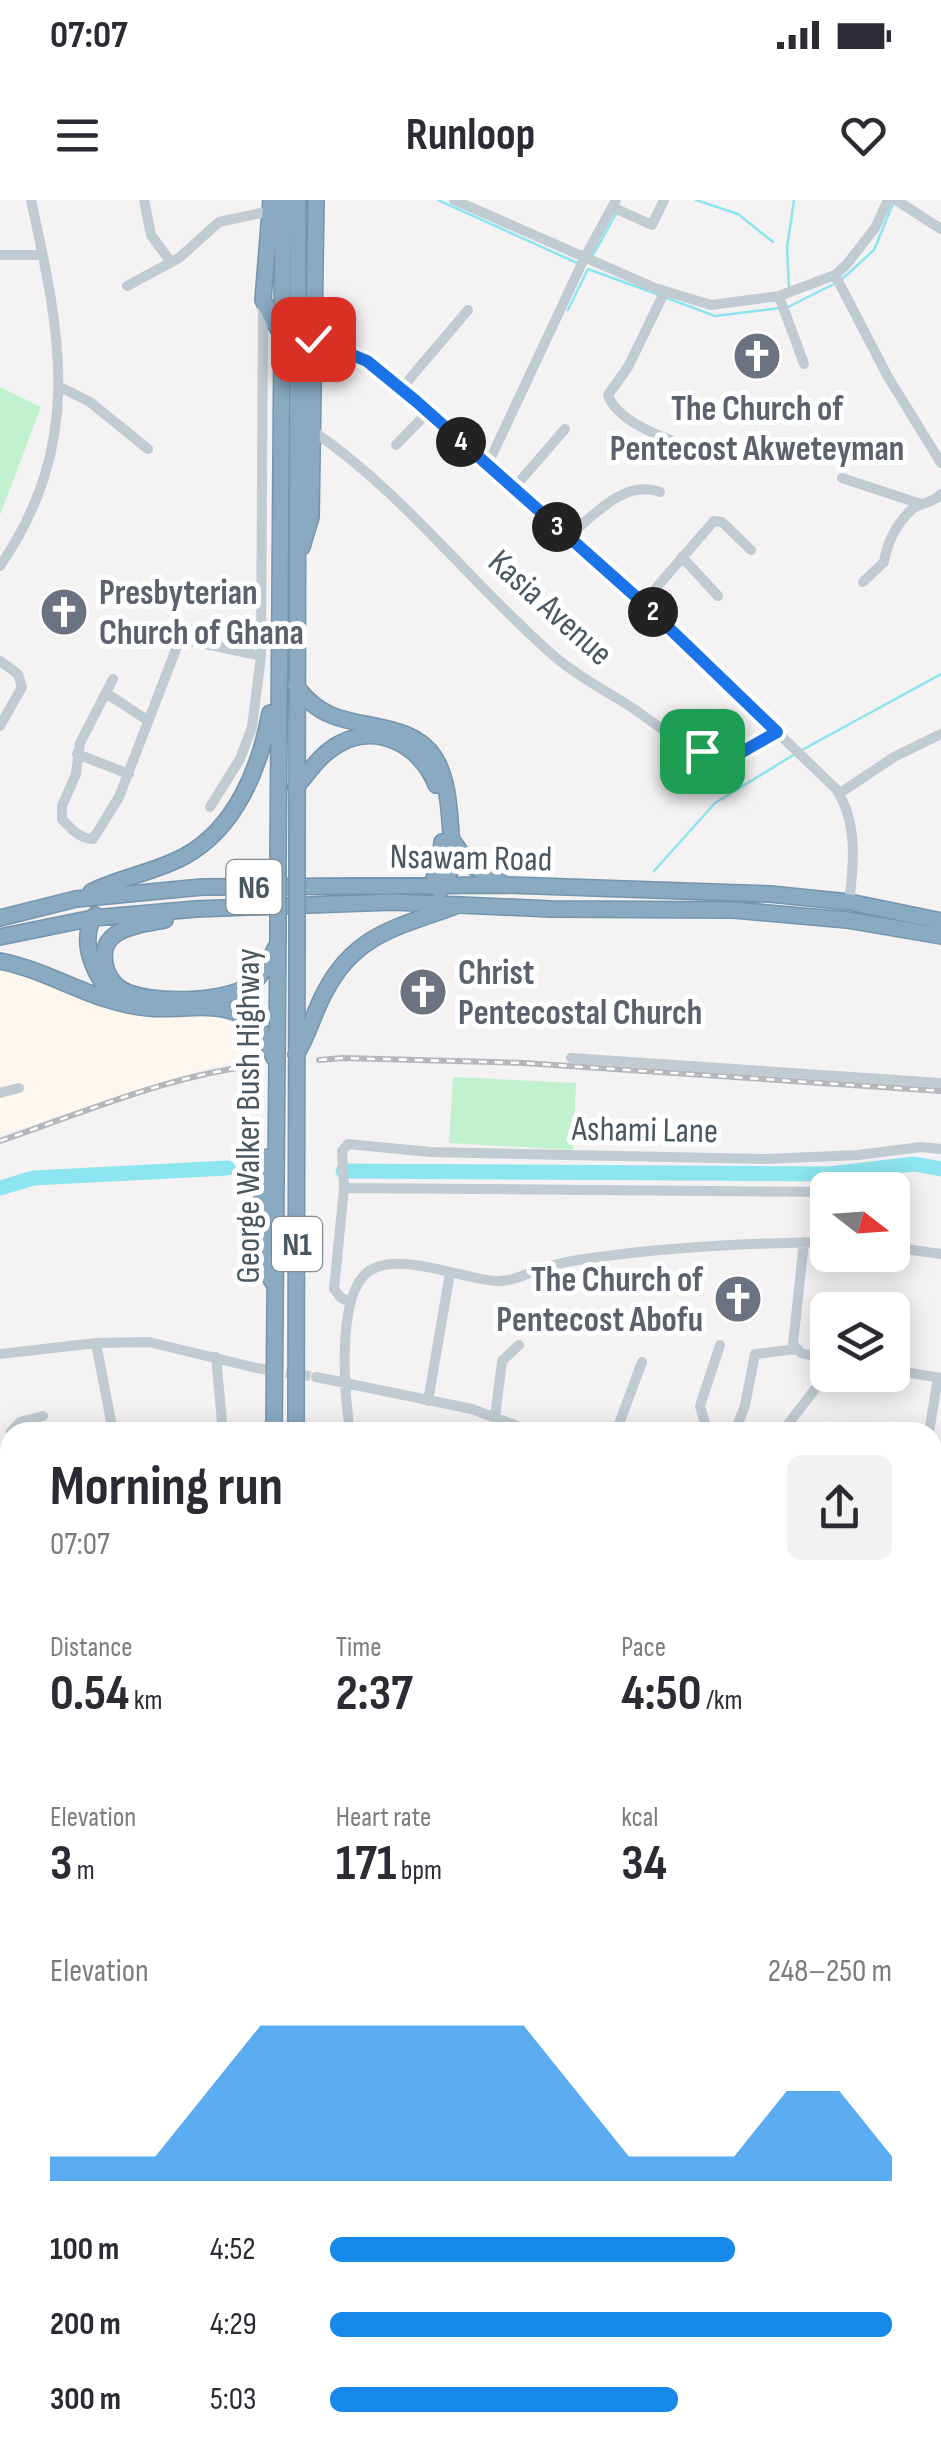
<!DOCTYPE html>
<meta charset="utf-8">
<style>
:root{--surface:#fff;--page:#f2f2f3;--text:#2b2b33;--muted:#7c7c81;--accent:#1689eb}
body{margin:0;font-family:"Sofia Sans Condensed",sans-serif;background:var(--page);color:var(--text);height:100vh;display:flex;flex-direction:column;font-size:38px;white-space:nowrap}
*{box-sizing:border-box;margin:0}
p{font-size:32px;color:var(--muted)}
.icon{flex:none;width:55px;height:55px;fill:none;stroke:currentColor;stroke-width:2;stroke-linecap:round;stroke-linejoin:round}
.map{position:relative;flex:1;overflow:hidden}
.drawer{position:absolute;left:0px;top:1222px;width:942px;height:1038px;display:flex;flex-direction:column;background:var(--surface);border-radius:30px 30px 0 0;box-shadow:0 5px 25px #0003}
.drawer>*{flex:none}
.needle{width:65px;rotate:107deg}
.tools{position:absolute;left:810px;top:972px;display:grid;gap:20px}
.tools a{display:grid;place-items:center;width:100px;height:100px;border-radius:15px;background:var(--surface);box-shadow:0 5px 25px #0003;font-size:50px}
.pin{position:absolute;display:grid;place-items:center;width:85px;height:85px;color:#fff;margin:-42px;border-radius:20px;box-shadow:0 5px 15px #0006}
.km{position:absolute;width:50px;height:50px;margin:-25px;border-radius:50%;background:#222;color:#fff;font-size:28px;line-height:50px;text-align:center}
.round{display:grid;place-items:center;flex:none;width:105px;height:105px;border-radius:15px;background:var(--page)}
.summary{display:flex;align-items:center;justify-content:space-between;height:170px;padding:0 50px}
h1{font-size:55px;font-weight:700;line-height:75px}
.figures{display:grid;grid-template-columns:repeat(3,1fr);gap:15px;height:170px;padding:10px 50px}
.figures div{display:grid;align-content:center}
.figures b{font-size:50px;font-weight:700}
.figures small{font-size:28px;font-weight:400}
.figures p{font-size:28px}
.chart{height:280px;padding:20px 50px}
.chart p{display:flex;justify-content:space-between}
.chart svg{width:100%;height:180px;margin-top:10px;fill:var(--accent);opacity:.7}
ul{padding:0 50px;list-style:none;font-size:32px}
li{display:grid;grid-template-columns:160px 120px 1fr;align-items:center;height:75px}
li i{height:25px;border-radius:12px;background:var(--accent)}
.status{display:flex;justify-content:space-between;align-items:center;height:70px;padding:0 50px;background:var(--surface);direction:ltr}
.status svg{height:28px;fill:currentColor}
header{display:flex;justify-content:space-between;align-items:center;height:130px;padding:0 50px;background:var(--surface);font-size:45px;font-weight:700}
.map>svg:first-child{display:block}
</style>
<div class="status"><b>07:07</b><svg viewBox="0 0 49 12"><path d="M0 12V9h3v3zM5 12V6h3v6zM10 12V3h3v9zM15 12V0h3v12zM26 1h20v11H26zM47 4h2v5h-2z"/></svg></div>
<header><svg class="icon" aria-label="menu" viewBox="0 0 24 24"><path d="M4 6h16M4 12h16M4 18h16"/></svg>Runloop<svg class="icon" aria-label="heart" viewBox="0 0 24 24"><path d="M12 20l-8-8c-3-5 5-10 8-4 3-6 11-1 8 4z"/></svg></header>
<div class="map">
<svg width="941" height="2258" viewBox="0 0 941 2258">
<rect width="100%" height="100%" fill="#f4f2f2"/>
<path fill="#fdf7ee" d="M0,768L46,778L116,812L150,816L221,814L255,841L256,857L200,870L0,935Z"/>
<path fill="#e5e3e5" d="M941,1391V1492L933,1486L932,1393Z
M10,2161V2212H0V2163Z"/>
<path fill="#c1f1cf" d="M0,187L41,207L0,315Z
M453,877L576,883L573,950L449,943Z
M941,1758V1937L933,1939L932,1761Z
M234,2250H863L865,2258H233Z"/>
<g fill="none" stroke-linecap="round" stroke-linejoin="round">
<path stroke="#8de5ef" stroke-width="2.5" d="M438,0L577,63
M696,0L738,14L773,42
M592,57L617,12
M841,80L874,50L894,1
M789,88L787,48L794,0
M667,98L715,116L780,108
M788,107L834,84
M568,110L588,69L659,95
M802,550L941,474
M654,671L715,603L795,554"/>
<path stroke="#8de5ef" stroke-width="15" d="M343,971L829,974L914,964L941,969
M0,988L33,978L228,968"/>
<path stroke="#c9ccce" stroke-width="10" stroke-dasharray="10 5" stroke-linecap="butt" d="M256,1168L316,1177"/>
<g stroke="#7495ad" stroke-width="18">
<path id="highway" d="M271,0L263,100L279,131
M302,347L311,317L316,0
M296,486C305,498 316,509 331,515C364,529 413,523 435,558C448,580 449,608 451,633C453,650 453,678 440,691
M296,587C310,571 322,552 341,543C379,523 422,547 436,585
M452,640L470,665L501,682
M297,661L298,0
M278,663L283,0
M431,686L439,666L442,642
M91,692C121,677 156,672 185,656C236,628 260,567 270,513
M95,715C77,743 96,780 118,801
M0,718L76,699L202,687L506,685L770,694L849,702L941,721
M165,720C139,725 98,728 105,764C106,773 113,784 121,789C147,805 225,803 250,785C263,776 269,760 276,747
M0,737L93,718L196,709L393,702L551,709L734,710L847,720L941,736
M0,761C52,771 95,804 149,808C179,811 214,801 242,815C260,823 267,840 274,858
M296,855C309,834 314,811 326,790C356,733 400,727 455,706
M268,957C261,988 254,1061 275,1085
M274,1232L278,732
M296,1232L297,733
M149,2258L151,2250
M173,2258L174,2250
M195,2258L196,2250
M216,2258L217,2250"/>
</g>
<path stroke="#c0cbd2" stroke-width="10" d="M144,0L151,35L170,61
M454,0L655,88L711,105L779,96L835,75L847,64L875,28L888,0
M896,0L941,29
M612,7L652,25L664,0
M0,55H43
M835,75L888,177L941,263
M127,86L179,58L219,22L270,11
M665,91L628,167L608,195C615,217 649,232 670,240
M779,96L804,164
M313,139L367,161L417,202L643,403L836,589C858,622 854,664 849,702
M60,187L90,202L148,249
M401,189L468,110
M313,231C405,294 470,383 554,456C579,478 609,492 637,511C659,527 697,556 723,560C740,562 764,541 777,533
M396,245L428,212
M487,266L584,59L616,0
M842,278L921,304
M513,289L565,229
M568,337C593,316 624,279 660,292
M682,357L718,396
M0,366C84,243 61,136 31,0
M863,382L884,362C887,343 897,324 911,310C920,302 932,304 941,294
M643,403L714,321L722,322L751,350
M0,461L18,474L22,487L0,526
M113,479L80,543L76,574L62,606V619C70,628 80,639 93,639L119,597L178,444L187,440L261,456
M106,493L147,520
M77,554L129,574
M840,593L894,557L941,534
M210,607L240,559L252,527L261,456L263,106
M571,858L941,883
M0,893L19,888
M344,988L828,992
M804,1042L793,1144L801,1153L828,1160
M892,1047L941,1054
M351,1102L341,1098L334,1089L344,988L342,951L348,944L430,952L765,959L858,955L921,947L941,949
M96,1143L113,1232
M0,1154L96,1143L149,1142L256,1168
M216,1157L223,1232
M892,1170L941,1178
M316,1177L472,1209L533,1232
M428,1201L450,1073
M495,1217L502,1161L519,1145
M11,1232L20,1222L43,1216
M350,1232C345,1197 335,1095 369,1071C399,1051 462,1079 496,1081C512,1082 525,1074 540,1069C556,1064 574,1060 592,1058C669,1047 749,1043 828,1042
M616,1232L642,1162
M703,1232L705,1223L700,1206L720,1145
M735,1232L745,1205L755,1154L797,1149
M782,1232L818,1185L824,1159
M929,1232L938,1178
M0,1431L5,1527
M932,1502L941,1509
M932,1525L941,1516
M932,1582L941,1603
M932,1659L941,1646
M932,1662L941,1678
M0,2017L10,2013
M0,2216L10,2217
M63,2258L64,2250"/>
<use href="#highway" stroke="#89aac1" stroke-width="15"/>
<g stroke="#b4b8bc" stroke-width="6">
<path id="rail" d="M319,860L343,858L524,863L941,891
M0,941C85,912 172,874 261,865"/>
</g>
<use href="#rail" stroke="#fff" stroke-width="2.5" stroke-dasharray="8" stroke-linecap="butt"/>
<g stroke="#7495ad" stroke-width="18" stroke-linecap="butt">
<path id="highway-bridge" d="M278,663V732
M297,733V661"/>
</g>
<use href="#highway-bridge" stroke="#89aac1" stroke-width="15"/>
</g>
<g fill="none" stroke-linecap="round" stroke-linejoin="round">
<g stroke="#fff" stroke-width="20">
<path id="route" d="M313,139L367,161L417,202L643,403L777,532L728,560L702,551"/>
</g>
<use href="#route" stroke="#1a73e8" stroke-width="12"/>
</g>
<defs>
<g id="church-disc" transform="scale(2.5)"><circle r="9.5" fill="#6b7280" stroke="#fff"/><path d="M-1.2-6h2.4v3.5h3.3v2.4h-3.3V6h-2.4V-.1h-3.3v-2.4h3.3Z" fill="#fff"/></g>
</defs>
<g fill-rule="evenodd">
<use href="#church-disc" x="757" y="156"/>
<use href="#church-disc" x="64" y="412"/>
<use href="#church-disc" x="423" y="792"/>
<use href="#church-disc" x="738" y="1099"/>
</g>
<g text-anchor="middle" stroke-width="10" stroke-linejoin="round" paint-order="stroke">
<g fill="#fff" stroke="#808a90" stroke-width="2.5">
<rect x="226.5" y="660" width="55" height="54" rx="8"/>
<rect x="272" y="1017" width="50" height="54" rx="8"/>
</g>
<g font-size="32" font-weight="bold" fill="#495861">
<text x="254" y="698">N6</text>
<text x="297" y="1055">N1</text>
</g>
<g font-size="35" font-weight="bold" fill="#5b616d" stroke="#fff" text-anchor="start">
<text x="757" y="220" text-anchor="middle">The Church of<tspan x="757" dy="40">Pentecost Akweteyman</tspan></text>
<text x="99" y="404">Presbyterian<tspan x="99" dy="40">Church of Ghana</tspan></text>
<text x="458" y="784">Christ<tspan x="458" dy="40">Pentecostal Church</tspan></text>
<text x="703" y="1091" text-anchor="end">The Church of<tspan x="703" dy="40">Pentecost Abofu</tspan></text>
</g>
<g font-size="35" fill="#495861" stroke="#fff">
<text transform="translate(551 407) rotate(42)" y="12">Kasia Avenue</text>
<text transform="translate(471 657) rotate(1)" y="12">Nsawam Road</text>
<text transform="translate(247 916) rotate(-90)" y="12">George Walker Bush Highway</text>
<text transform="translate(645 929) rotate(1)" y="12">Ashami Lane</text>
</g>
</g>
</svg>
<div class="tools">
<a><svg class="needle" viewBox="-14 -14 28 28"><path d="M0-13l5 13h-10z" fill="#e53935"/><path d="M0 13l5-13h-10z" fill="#7c7c81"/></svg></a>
<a><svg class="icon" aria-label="layers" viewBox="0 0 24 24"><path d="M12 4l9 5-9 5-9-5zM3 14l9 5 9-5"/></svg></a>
</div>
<div class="pin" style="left:702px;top:551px;background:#1e9e55"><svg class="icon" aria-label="arrive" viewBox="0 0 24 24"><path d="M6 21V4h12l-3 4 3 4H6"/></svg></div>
<div class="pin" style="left:313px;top:139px;background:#d93025"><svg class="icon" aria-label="check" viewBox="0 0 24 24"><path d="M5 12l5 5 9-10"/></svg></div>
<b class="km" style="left:653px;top:412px">2</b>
<b class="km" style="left:557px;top:327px">3</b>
<b class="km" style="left:461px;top:242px">4</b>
<section class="drawer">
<div class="summary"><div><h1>Morning run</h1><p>07:07</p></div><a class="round"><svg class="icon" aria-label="share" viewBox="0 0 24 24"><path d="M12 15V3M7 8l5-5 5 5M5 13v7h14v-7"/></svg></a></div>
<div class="figures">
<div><p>Distance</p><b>0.54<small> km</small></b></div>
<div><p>Time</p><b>2:37</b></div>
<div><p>Pace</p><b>4:50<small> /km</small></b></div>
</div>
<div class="figures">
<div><p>Elevation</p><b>3<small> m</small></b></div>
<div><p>Heart rate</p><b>171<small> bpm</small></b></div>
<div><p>kcal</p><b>34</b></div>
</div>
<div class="chart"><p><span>Elevation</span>248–250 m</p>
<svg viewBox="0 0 160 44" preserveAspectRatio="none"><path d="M0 44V38L10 38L20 38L30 22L40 6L50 6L60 6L70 6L80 6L90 6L100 22L110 38L120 38L130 38L140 22L150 22L160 38V44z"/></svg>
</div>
<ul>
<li><b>100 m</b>4:52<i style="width:72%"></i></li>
<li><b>200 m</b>4:29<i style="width:100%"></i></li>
<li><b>300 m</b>5:03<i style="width:62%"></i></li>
</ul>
</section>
</div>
